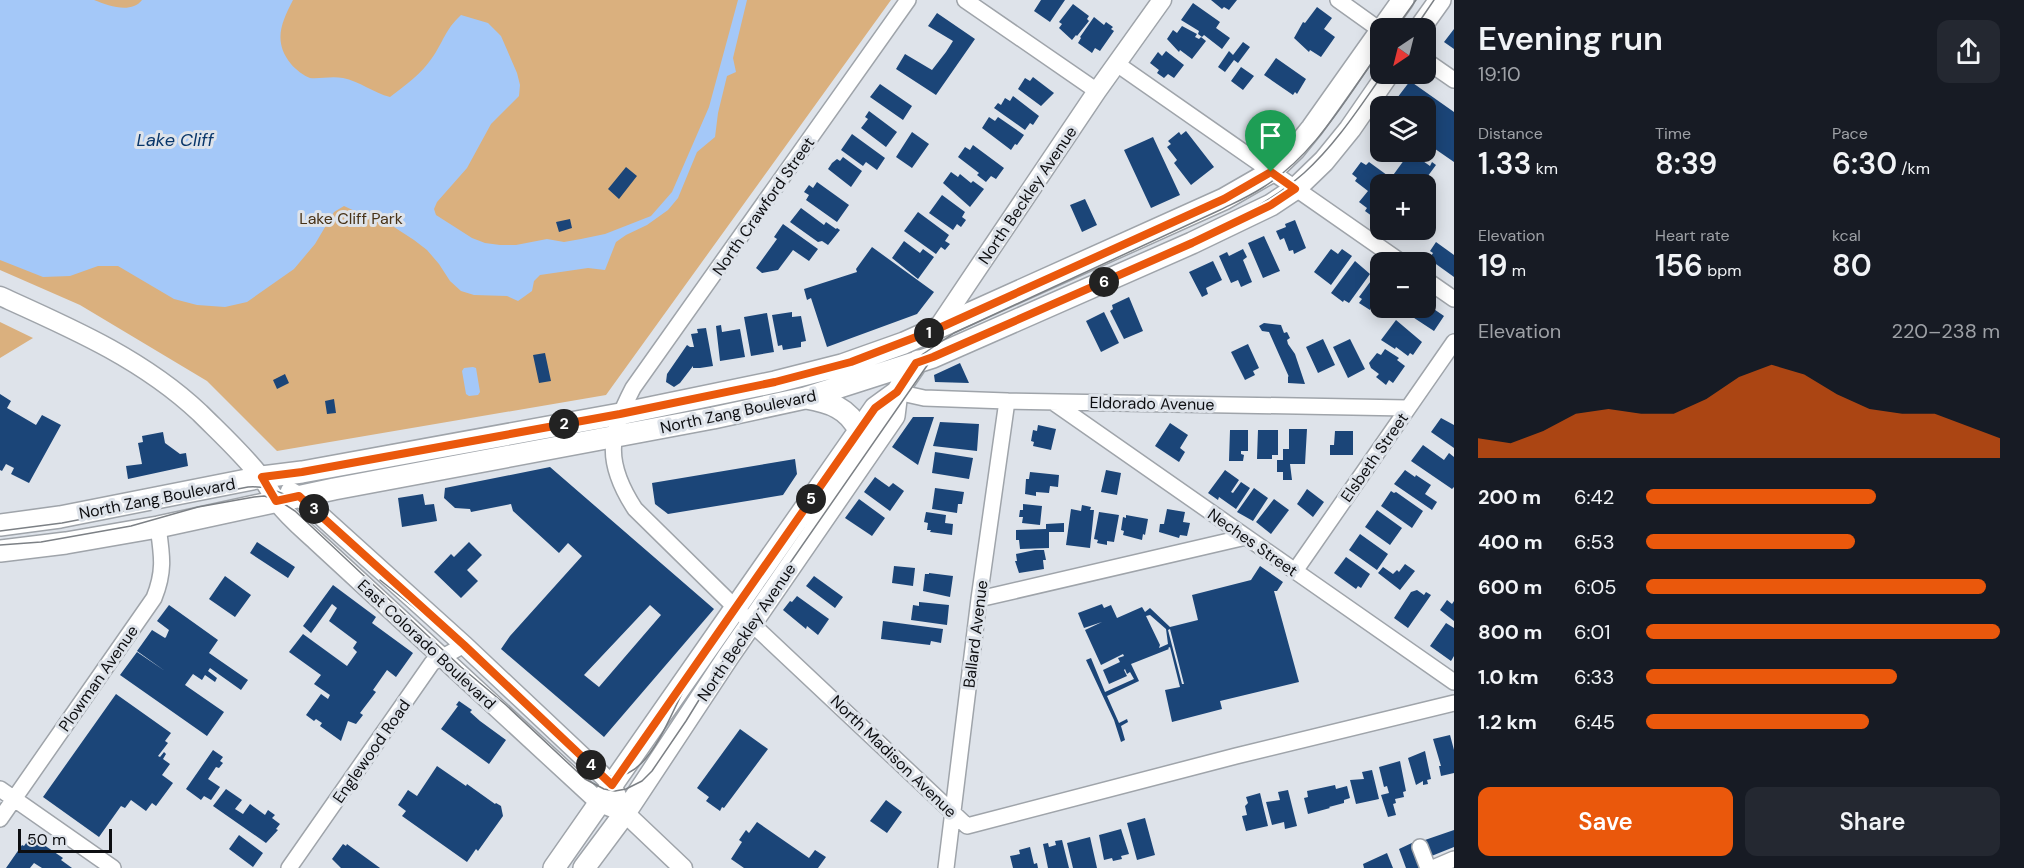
<!DOCTYPE html>
<meta charset="utf-8">
<style>
:root{--surface:#171b24;--page:#242831;--text:#f1f3f6;--muted:#9ea1a6;--accent:#ea580c}
body{margin:0;font-family:"DM Sans",sans-serif;background:var(--page);color:var(--text);height:100vh;display:flex;flex-direction:column;font-size:22px;white-space:nowrap}
*{box-sizing:border-box;margin:0}
p{font-size:20px;color:var(--muted)}
.icon{flex:none;width:33px;height:33px;fill:none;stroke:currentColor;stroke-width:2;stroke-linecap:round;stroke-linejoin:round}
.map{position:relative;flex:1;overflow:hidden}
.panel{display:flex;flex-direction:column;background:var(--surface);width:570px}
.panel>*{flex:none}
.needle{width:39px;rotate:215deg}
.buttons{position:absolute;left:1370px;top:18px;display:grid;gap:12px}
.buttons a{display:grid;place-items:center;width:66px;height:66px;border-radius:12px;background:var(--surface);box-shadow:0 3px 15px #0003;font-size:30px}
.scale{position:absolute;left:18px;bottom:15px;width:94px;box-sizing:border-box;padding-left:6px;border:3px solid #0d0e11;border-top:0;font-size:16px;line-height:21px;white-space:nowrap;color:#0d0e11;-webkit-text-stroke:4px #dee3ea;paint-order:stroke}
.pin{position:absolute;display:grid;place-items:center;width:51px;height:51px;color:#fff;margin:-62px -26px;border-radius:50% 50% 50% 0;rotate:-45deg;box-shadow:0 0 6px #0007}
.pin .icon{rotate:45deg}
.km{position:absolute;width:30px;height:30px;margin:-15px;border-radius:50%;background:#222;color:#fff;font-size:16px;line-height:30px;text-align:center}
.round{display:grid;place-items:center;flex:none;width:63px;height:63px;border-radius:12px;background:var(--page)}
.summary{display:flex;align-items:center;justify-content:space-between;height:102px;padding:0 24px}
h1{font-size:33px;font-weight:600;line-height:45px}
.figures{display:grid;grid-template-columns:repeat(3,1fr);gap:9px;height:102px;padding:6px 24px}
.figures div{display:grid;align-content:center}
.figures b{font-size:30px;font-weight:600}
.figures small{font-size:16px;font-weight:400}
.figures p{font-size:16px}
.chart{height:168px;padding:12px 24px}
.chart p{display:flex;justify-content:space-between}
.chart svg{width:100%;height:108px;margin-top:6px;fill:var(--accent);opacity:.7}
.action{display:flex;gap:12px;margin-top:auto;padding:12px 24px}
.action a{flex:1;height:69px;border-radius:12px;background:var(--accent);color:#fff;font-size:24px;font-weight:600;line-height:69px;text-align:center}
.action a+a{background:var(--page);color:var(--text)}
ul{padding:0 24px;list-style:none;font-size:20px}
li{display:grid;grid-template-columns:96px 72px 1fr;align-items:center;height:45px}
li i{height:15px;border-radius:8px;background:var(--accent)}
main{display:flex;flex:1;min-height:0}
.map>svg:first-child{display:block}
</style>
<main>
<div class="map">
<svg width="1454" height="868" viewBox="0 0 1454 868">
<rect width="100%" height="100%" fill="#dee3ea"/>
<path fill="#dab07e" d="M0,0H891L606,395L277,451L207,381L80,305L0,270Z
M0,322L33,338L0,358Z"/>
<path fill="#a4c8f8" d="M0,0H94C109,6 131,14 142,0H293C281,23 273,42 291,64C295,69 304,76 310,78C320,79 331,76 343,78C359,81 374,93 390,97C406,85 421,74 432,58C444,41 444,31 461,15L488,23L501,36L517,73L520,85L519,96L491,124L467,168L437,202L434,209L436,215L472,238L485,243L500,245H516L547,239L564,242L581,239L605,234L651,216L672,192L709,107L738,0H747L733,58L736,72L727,76L718,113L715,137L697,152L678,198L668,210L647,225L626,235L616,242L605,270L588,268L540,275L534,281L532,291L518,301L507,296L474,295L461,291L450,281L439,264L427,250L414,240L377,216L359,213L344,206L334,212L315,244L294,269L247,302L225,307L197,305L174,299L118,266H98L70,276L43,277L0,260Z
M473,367L476,368L480,392L478,395L469,396L466,394L462,371L464,368Z"/>
<path fill="#1b4578" fill-rule="evenodd" d="M1041,0H1065L1050,22L1034,11Z
M1211,0H1237L1229,10L1224,7L1222,9Z
M1193,3L1220,22L1216,28L1230,38L1222,49L1204,35L1202,37L1198,34L1199,31L1181,20Z
M1073,4L1089,16L1087,19L1089,21L1077,36L1076,35L1072,40L1059,28L1062,24L1059,22Z
M1317,7L1332,18L1324,29L1335,37L1321,57L1310,50L1309,52L1294,38L1303,22L1305,23Z
M937,13L975,39L936,95L896,69L905,54L932,70L946,52L953,41L928,26Z
M1094,17L1104,25L1106,22L1113,27L1111,29L1114,31L1100,51L1095,48L1092,53L1078,43L1081,38L1080,37Z
M1182,26L1197,34L1195,37L1199,39L1201,37L1206,41L1192,59L1180,50L1179,52L1167,39L1173,30L1177,33Z
M1454,29V49L1444,42Z
M1243,42L1250,47L1238,63L1234,60L1225,72L1218,67L1229,51L1233,55Z
M1166,51L1184,65L1174,78L1168,74L1164,78L1157,73L1159,70L1150,63L1158,52L1162,56Z
M1276,58L1306,79L1297,94L1295,92L1293,95L1264,75Z
M1241,67L1254,76L1243,90L1231,81Z
M1033,77L1054,93L1041,106L1018,89L1025,78L1030,81Z
M1410,81L1454,112V162L1425,142V106H1391Z
M880,84L912,106L903,120L870,97Z
M1013,96L1039,116L1033,125L1030,123L1025,130L994,108L998,103L1001,105L1005,98L1010,101Z
M869,111L897,132L886,147L861,128L868,119L865,117Z
M989,117L995,121L998,117L1024,135L1017,145L1015,144L1011,150L982,128Z
M1186,131L1214,167L1191,185L1174,163L1177,160L1167,147L1171,144L1168,141L1179,132L1181,135Z
M912,132L929,144L912,168L896,157Z
M852,134L885,158L877,170L866,162L863,166L841,150Z
M1153,137L1180,195L1151,208L1124,150Z
M973,145L1004,168L996,179L991,176L986,182L977,175L979,173L958,157L965,147L970,150Z
M1410,152L1430,166L1432,162L1436,165L1422,184H1380V222L1365,211L1367,208L1359,202L1368,191L1355,181L1357,178L1352,174L1361,162L1366,165L1369,162L1391,178Z
M843,157L862,171L851,187L828,169L832,163L837,159L840,161Z
M626,167L637,176L619,199L608,189Z
M951,172L958,177L960,174L971,183L973,181L984,189L970,207L943,183Z
M817,182L849,205L837,222L806,200L809,195L804,192L809,185L813,188Z
M942,195L965,212L962,217L966,220L961,227L957,224L953,230L929,213Z
M1085,199L1097,225L1082,232L1070,205Z
M801,208L824,225L826,222L836,229L837,228L840,230L828,245L822,241L818,242L790,222Z
M918,212L949,235L945,241L950,244L945,250L941,247L936,254L904,231Z
M570,219L572,228L559,232L556,222Z
M1295,220L1306,248L1294,254L1293,250L1289,251L1284,238L1280,240L1276,231L1286,227L1285,224Z
M783,224L818,249L809,261L793,250L778,270L762,273L756,268L777,239L774,237Z
M1264,236L1280,271L1263,278L1248,243Z
M904,241L920,253L923,249L934,257L918,279L892,258Z
M1436,242L1454,255V277L1429,259L1433,253L1430,251Z
M872,247L934,292L917,314L827,347L811,298L807,300L804,289L857,272L856,269Z
M1243,249L1247,257L1243,260L1252,282L1241,287L1238,280L1231,283L1219,256L1227,252L1229,256Z
M1331,249L1338,254L1342,249L1352,256L1331,285L1314,272Z
M1213,261L1222,280L1206,288L1208,294L1202,297L1189,272Z
M1355,261L1370,274L1349,303L1344,300L1343,302L1331,293Z
M1373,278L1378,281L1380,279V305L1376,311L1371,308L1370,310L1359,303L1362,299L1359,297Z
M1129,297L1143,331L1124,339L1110,311L1113,309L1112,305Z
M1425,303L1444,316L1434,331L1405,312L1408,308H1425Z
M792,312V317L801,316L806,341L801,342V347L783,350L782,345L778,346L772,315Z
M1104,312L1119,343L1101,352L1086,321Z
M767,313L774,352L751,356L744,317Z
M1396,320L1422,342L1413,355L1410,353L1408,356L1396,347L1395,349L1381,340Z
M1264,323L1281,325L1284,333L1287,332L1290,338L1287,340L1288,344L1295,354L1305,384L1288,383V376L1289,377L1269,332L1262,331L1259,326Z
M721,325L722,332L740,329L745,357L720,361L716,326Z
M706,328L713,366L700,368H693V366L680,383L674,387L666,382L667,374L687,345L690,347H694L691,334L698,333L697,329Z
M1323,339L1335,365L1318,373L1306,347Z
M1350,339L1365,369L1348,378L1333,347Z
M1248,344L1259,368L1253,371L1255,375L1245,380L1231,352Z
M1385,349L1399,358L1397,360L1405,366L1393,383L1389,380L1386,385L1376,377L1379,374L1371,368L1369,363L1377,353L1381,355Z
M545,353L551,381L539,383L533,355Z
M960,363L969,383L935,382L934,375Z
M285,374L289,383L277,389L273,380Z
M0,394L11,401L7,408L36,425L42,415L61,425L29,483L11,474L14,468L6,464L2,471L0,470Z
M334,399L336,413L327,414L325,401Z
M913,417H934L918,465L892,447Z
M1441,418L1454,425V448L1431,432Z
M940,422L979,424L977,451L933,446Z
M1170,423L1188,435L1180,448L1185,452L1179,462L1155,446Z
M1038,425L1056,429L1051,450L1033,446L1034,442L1031,441L1033,430L1037,431Z
M1289,429H1307L1305,464H1290L1292,480H1283V472H1277V460H1283V449H1289Z
M1230,430H1248V451H1241V454L1244,455L1243,461H1229Z
M1258,430H1278V455H1272V459H1257Z
M1335,431H1353V455H1330V445H1334Z
M163,432L165,443L180,454L186,453L188,466L128,479L126,466L142,464L138,443L143,442L142,436Z
M1423,445L1444,460L1449,453L1454,457V487L1452,489L1411,461Z
M935,452L973,458L969,479L932,473Z
M795,459L797,474L783,495L668,514L655,504L652,483Z
M550,467L714,609L604,737L501,649L510,636L582,556L568,543L559,553L513,511L511,504L471,512L470,509L455,508L444,498L445,488ZM650,605L661,615L599,687L584,675Z
M1106,470L1121,473L1117,495L1101,492Z
M1225,470L1239,480L1231,492L1233,493L1241,482L1250,488L1236,509L1219,497L1218,500L1208,493Z
M1405,470L1415,477L1416,475L1431,485L1425,494L1437,502L1432,510L1394,484Z
M1030,472L1059,475L1058,487L1050,486L1049,493L1036,492V496L1025,494L1026,479H1029Z
M875,477L889,487L893,483L904,491L890,511L864,492Z
M935,488L964,492L962,504H958L957,513L932,509Z
M1254,488L1268,498L1253,521L1237,512Z
M1307,489L1324,502L1313,517L1297,504Z
M1391,491L1394,493L1396,492L1423,511L1412,528L1381,506Z
M423,494L425,505L434,504L437,521L402,527L398,498Z
M859,499L885,518L872,536L845,518Z
M1274,499L1289,510L1271,534L1256,522Z
M1023,504L1042,506L1040,525L1022,523L1023,517H1019L1020,510H1023Z
M1082,505L1091,507L1090,510H1094L1090,548L1066,545L1071,509L1081,511Z
M1167,509L1185,512L1183,522L1190,523L1187,536L1180,535L1179,538L1159,532L1160,524H1164Z
M1377,510L1402,528L1390,545L1365,527Z
M926,512L946,515L945,523L953,524L952,535L930,532L931,530H927L928,523L924,522Z
M1099,512L1119,515L1114,542L1107,541V545L1097,543L1098,540L1094,539Z
M1126,515L1148,519L1145,535L1143,534L1142,540L1123,535L1124,531L1121,530L1123,517L1126,518Z
M1064,523V532H1049V548L1020,549L1019,540H1016V530L1046,529V524Z
M1360,534L1388,554L1377,570L1349,550Z
M257,542L295,567L288,578L250,553Z
M469,542L482,555L467,570L478,581L461,598L434,572L451,554L454,557Z
M1035,550H1044L1046,560H1043L1044,569L1019,573L1015,561H1017L1016,554Z
M1346,557L1370,574L1361,588L1358,586L1356,589L1334,573Z
M1405,564L1415,571L1400,590L1378,573L1383,567L1393,574L1397,570L1399,572Z
M894,566L915,568L913,586L892,583Z
M1260,566L1283,582L1277,591H1274L1299,682L1220,701L1222,709L1172,722L1165,690L1180,687L1170,647L1168,648L1169,649L1131,664L1139,681L1107,696L1119,723L1127,719L1128,722L1121,726L1125,740L1121,742L1114,720L1086,660L1091,658L1105,692L1134,679L1130,672L1127,674L1125,669L1124,670L1127,676L1109,684L1103,670L1120,662L1118,658L1124,656L1123,654L1101,665L1085,630L1102,622L1084,628L1078,613L1102,604L1104,608L1111,605L1117,618L1142,607L1145,612L1150,608L1170,627L1198,620L1192,595L1251,580ZM1150,615L1166,629L1168,644L1159,648L1160,645L1146,616ZM1170,629L1184,684H1182L1168,630Z
M929,573L953,576L950,597L923,591L925,574H929Z
M225,576L251,595L235,617L209,599Z
M814,576L843,597L835,608L806,586Z
M333,585L376,617L372,623L413,653L396,677L387,670L373,690L376,692L360,713L363,715L356,724L348,721L341,741L320,726L322,723L316,719L314,721L306,715L321,694L328,699L330,695L314,684L321,675L289,652L303,634L347,666L357,652L353,648L357,642L329,621L337,608L332,604L311,633L303,626Z
M1417,590L1424,595L1426,592L1431,595L1408,628L1394,618L1411,592Z
M797,596L829,619L818,635L807,626L806,629L783,610L790,601L792,602Z
M1447,600L1452,604L1454,601V621L1440,610Z
M919,602L949,605L947,625L911,620L913,605L919,606Z
M169,605L218,640L209,653L248,680L241,690L210,668L208,671L217,678L215,682L205,675L202,680L193,674L185,685L224,712L207,736L120,675L137,652L165,671L137,651L152,630L165,638L166,637L169,630L157,621Z
M883,621L943,629L941,643L931,641L930,645L881,639Z
M1446,623L1454,628V656L1451,661L1430,646Z
M116,694L171,733L165,741L168,743L158,756L160,757L164,752L166,754L163,759L170,764L162,775L173,783L156,806L152,803L146,811L131,800L125,808L121,806L99,837L43,797Z
M459,701L472,710L470,712L480,721L506,740L489,764L441,729L458,706L456,705Z
M740,729L768,749L724,808L722,807L720,811L706,801L709,797L697,788Z
M1450,735L1454,750V773L1441,776L1439,766H1441L1433,739Z
M213,750L223,757L220,761L223,763L219,768L216,767L208,779L220,787L211,800L204,796L201,800L186,789Z
M1425,751L1431,779L1427,780L1428,784L1423,785V781L1416,785L1408,758Z
M1400,761L1406,791L1403,792L1404,797L1395,799L1396,803L1393,804L1396,815L1388,817L1381,795L1389,793L1387,786L1384,787L1379,767Z
M437,766L466,786L467,784L495,804L496,803L501,806L503,816L478,851L476,849L467,862L402,816L406,811L398,805L408,790L417,796Z
M1372,770L1379,799L1356,804L1350,780L1364,779L1362,772Z
M1335,785L1336,789L1347,786L1350,798L1344,800V803L1329,807L1330,808L1308,814L1304,798L1308,797L1307,791Z
M226,789L242,800L235,809L243,814L250,804L265,815L268,810L275,815L272,818L280,824L276,829L278,830L266,843L213,806Z
M1288,790L1297,826L1285,829L1284,822L1272,825L1266,802L1280,800L1278,792Z
M1260,793L1268,826L1246,831L1242,816L1247,815L1245,806L1248,803L1246,797Z
M886,800L902,812L887,833L870,821Z
M1145,818L1155,855L1137,860L1127,823Z
M757,822L809,858L815,850L826,857L818,868H744L731,859L742,842L739,840L746,830L749,833Z
M1121,829L1129,854L1121,856L1122,859L1113,861L1112,858L1104,860L1099,835Z
M1454,830V847L1429,857L1422,841Z
M239,835L263,853L253,867L229,849Z
M31,836L63,858L61,860L72,868H42L34,863L30,868H6L22,845L24,846Z
M1090,837L1097,868H1073L1067,843Z
M1062,840L1069,868H1048L1043,844L1048,843L1049,847L1056,845L1055,841Z
M1414,842L1424,868H1406L1399,849Z
M343,844L346,846L347,844L380,868H341L332,859Z
M1030,847L1034,864L1037,863L1038,868H1013L1010,856L1020,854L1019,850Z
M1387,853L1393,868H1364L1363,864Z"/>
<g fill="none" stroke-linecap="round" stroke-linejoin="round">
<g stroke="#9fa4aa" stroke-width="18">
<path id="minor" d="M908,0L633,388C608,436 605,463 635,509L751,623L967,826L1236,756L1454,703
M965,0L1097,91
M1338,0L1380,30
M1425,60L1454,80
M1117,64L1401,262
M1425,279L1454,299
M897,392L924,398L1007,401L1407,408
M1053,402L1454,682
M1295,571L1454,342
M979,599L1246,537
M0,789L113,868
M0,819L154,598C165,571 162,555 158,527
M1420,847L1428,868
M289,868L432,663L464,645
M946,868L979,599L1007,401
M1433,868L1454,859"/>
</g>
<g stroke="#9fa4aa" stroke-width="21">
<path id="tertiary" d="M0,296C71,328 143,359 200,413C220,433 242,453 260,476C266,483 270,491 275,499C286,515 302,528 316,541L600,803L625,813L683,868
M937,329L1097,91L1162,0
M290,491L299,496L464,645L601,774L612,785L625,813"/>
</g>
<g stroke="#9fa4aa" stroke-width="24">
<path id="secondary" d="M1383,28L1403,0
M1420,28L1440,0
M806,398C829,402 849,408 859,431
M0,525L60,517L262,477L302,472L620,414L775,382L842,365L904,343L1224,199L1271,172L1295,149L1312,128L1380,32
M0,551L66,543L158,527L334,489L713,418L805,398L933,357L1192,243L1271,205L1295,189L1324,161L1350,129L1388,74
M554,868L875,408L897,392L918,361
M584,868L625,813L728,657L894,416L897,392"/>
</g>
<use href="#minor" stroke="#fff" stroke-width="15"/>
<use href="#tertiary" stroke="#fff" stroke-width="18"/>
<use href="#secondary" stroke="#fff" stroke-width="21"/>
<path stroke="#7c8085" stroke-width="1.5" d="M1396,28L1416,0
M1415,28L1434,0
M0,531L62,523L248,487C265,486 278,489 291,499
M0,545L41,542L131,526L198,507L254,497L264,496L278,500L295,511L461,667L506,705L585,779L604,789L615,791L626,789L642,781L652,771L686,721L731,648L933,357L953,344C1023,312 1095,283 1166,251C1214,229 1263,209 1304,173C1336,144 1359,108 1383,74
M380,580L441,629L588,768C643,804 667,718 687,684L902,377L923,354L954,333L1220,210C1234,203 1248,197 1262,188C1314,156 1345,100 1380,51"/>
</g>
<g fill="none" stroke-linecap="round" stroke-linejoin="round">
<g stroke="#fff" stroke-width="12">
<path id="route" d="M1271,172L1295,189L1271,205L1192,243L933,357L916,363L897,392L875,408L612,785L464,645L299,496L276,501L262,477L302,472L620,414L775,382L851,362L937,329L1224,199Z"/>
</g>
<use href="#route" stroke="#ea580c" stroke-width="8"/>
</g>
<g text-anchor="middle" stroke-width="6" stroke-linejoin="round" paint-order="stroke">
<g font-size="16" fill="#0d0e11" stroke="#dee3ea">
<text transform="translate(1027 195) rotate(-56)" y="6">North Beckley Avenue</text>
<text transform="translate(763 206) rotate(-55)" y="6">North Crawford Street</text>
<text transform="translate(1152 403) rotate(1)" y="6">Eldorado Avenue</text>
<text transform="translate(738 411) rotate(-12)" y="6">North Zang Boulevard</text>
<text transform="translate(1374 457) rotate(-55)" y="6">Elsbeth Street</text>
<text transform="translate(157 498) rotate(-11)" y="6">North Zang Boulevard</text>
<text transform="translate(1253 542) rotate(35)" y="6">Neches Street</text>
<text transform="translate(746 632) rotate(-56)" y="6">North Beckley Avenue</text>
<text transform="translate(975 634) rotate(-83)" y="6">Ballard Avenue</text>
<text transform="translate(427 644) rotate(43)" y="6">East Colorado Boulevard</text>
<text transform="translate(98 678) rotate(-55)" y="6">Plowman Avenue</text>
<text transform="translate(371 751) rotate(-55)" y="6">Englewood Road</text>
<text transform="translate(894 756) rotate(44)" y="6">North Madison Avenue</text>
</g>
<g font-size="16" fill="#473217" stroke="#dee3ea">
<text x="351" y="224">Lake Cliff Park</text>
</g>
<g font-size="18" font-style="italic" fill="#08366a" stroke="#dee3ea">
<text x="175" y="146">Lake Cliff</text>
</g>
</g>
</svg>
<div class="buttons">
<a><svg class="needle" viewBox="-14 -14 28 28"><path d="M0-13l5 13h-10z" fill="#e53935"/><path d="M0 13l5-13h-10z" fill="#9ea1a6"/></svg></a>
<a><svg class="icon" aria-label="layers" viewBox="0 0 24 24"><path d="M12 4l9 5-9 5-9-5zM3 14l9 5 9-5"/></svg></a>
<a>+</a>
<a>−</a>
</div>
<div class="scale">50 m</div>
<div class="pin" style="left:1271px;top:172px;background:#1e9e55"><svg class="icon" aria-label="arrive" viewBox="0 0 24 24"><path d="M6 21V4h12l-3 4 3 4H6"/></svg></div>
<b class="km" style="left:929px;top:333px">1</b>
<b class="km" style="left:564px;top:424px">2</b>
<b class="km" style="left:314px;top:509px">3</b>
<b class="km" style="left:591px;top:765px">4</b>
<b class="km" style="left:811px;top:499px">5</b>
<b class="km" style="left:1104px;top:282px">6</b>
</div>
<section class="panel">
<div class="summary"><div><h1>Evening run</h1><p>19:10</p></div><a class="round"><svg class="icon" aria-label="share" viewBox="0 0 24 24"><path d="M12 15V3M7 8l5-5 5 5M5 13v7h14v-7"/></svg></a></div>
<div class="figures">
<div><p>Distance</p><b>1.33<small> km</small></b></div>
<div><p>Time</p><b>8:39</b></div>
<div><p>Pace</p><b>6:30<small> /km</small></b></div>
</div>
<div class="figures">
<div><p>Elevation</p><b>19<small> m</small></b></div>
<div><p>Heart rate</p><b>156<small> bpm</small></b></div>
<div><p>kcal</p><b>80</b></div>
</div>
<div class="chart"><p><span>Elevation</span>220–238 m</p>
<svg viewBox="0 0 160 44" preserveAspectRatio="none"><path d="M0 44V36L10 38L20 33L30 26L40 24L50 26L60 26L70 20L80 11L90 6L100 10L110 18L120 24L130 26L140 26L150 31L160 36V44z"/></svg>
</div>
<ul>
<li><b>200 m</b>6:42<i style="width:65%"></i></li>
<li><b>400 m</b>6:53<i style="width:59%"></i></li>
<li><b>600 m</b>6:05<i style="width:96%"></i></li>
<li><b>800 m</b>6:01<i style="width:100%"></i></li>
<li><b>1.0 km</b>6:33<i style="width:71%"></i></li>
<li><b>1.2 km</b>6:45<i style="width:63%"></i></li>
</ul>
<div class="action"><a>Save</a><a>Share</a></div>
</section>
</main>
